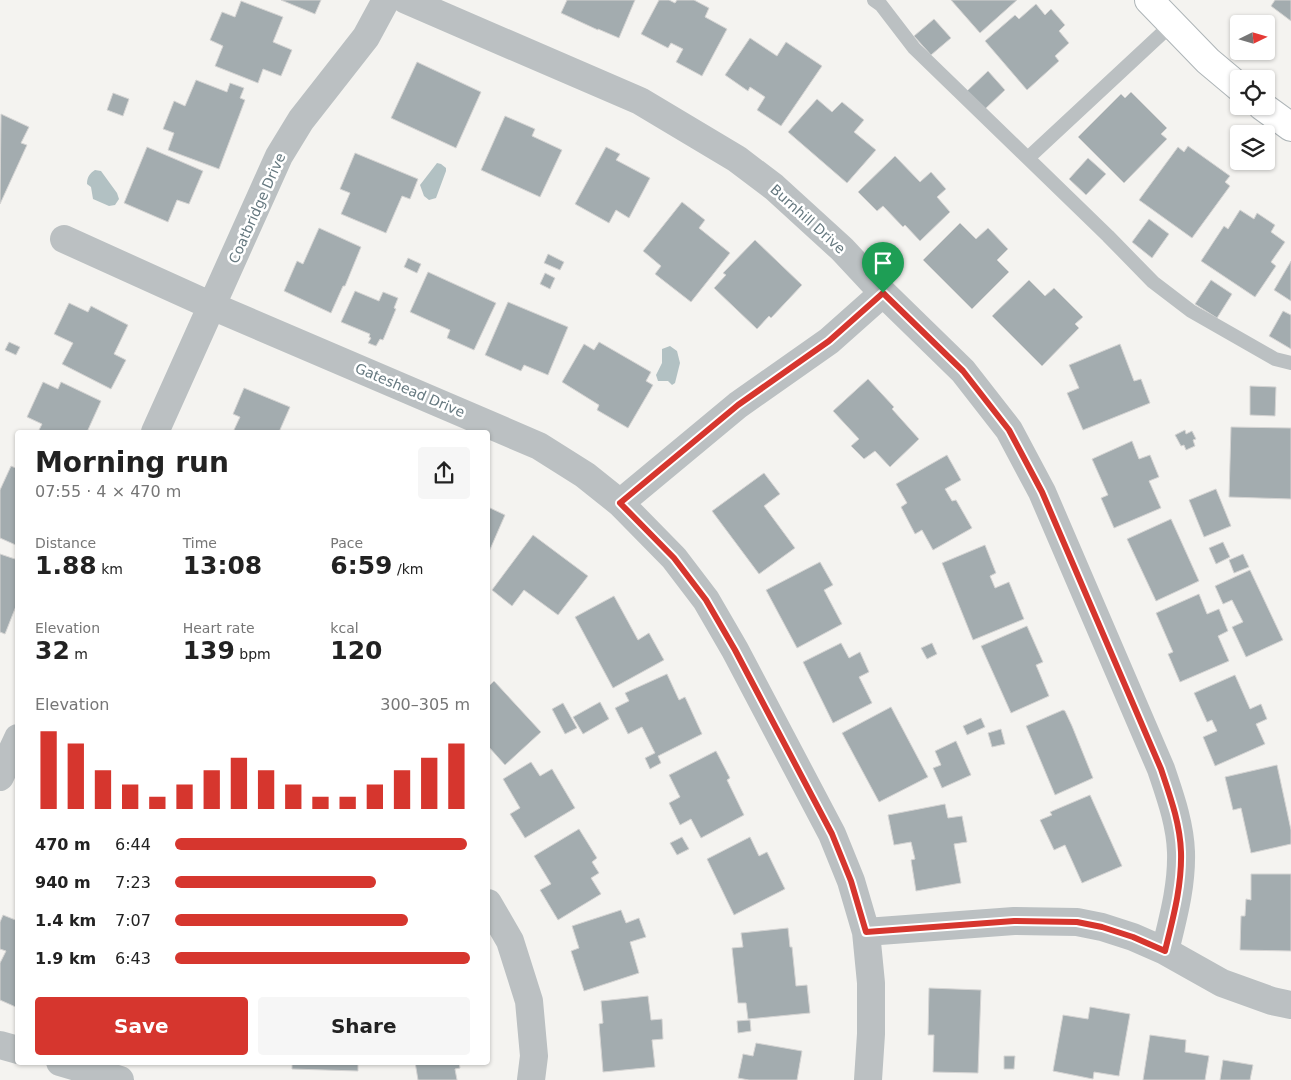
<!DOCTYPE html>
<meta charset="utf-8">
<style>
:root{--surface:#fff;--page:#f6f6f6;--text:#222;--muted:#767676;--accent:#d6362e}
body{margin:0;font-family:"DejaVu Sans",sans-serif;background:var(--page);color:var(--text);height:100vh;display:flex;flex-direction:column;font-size:19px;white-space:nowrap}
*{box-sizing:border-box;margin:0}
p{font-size:16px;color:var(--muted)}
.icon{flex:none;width:28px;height:28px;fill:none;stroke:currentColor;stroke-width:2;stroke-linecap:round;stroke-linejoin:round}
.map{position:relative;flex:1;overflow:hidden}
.drawer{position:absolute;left:15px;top:430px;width:475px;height:635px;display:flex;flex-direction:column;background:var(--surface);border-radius:5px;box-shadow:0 1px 4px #0004}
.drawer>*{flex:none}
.needle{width:32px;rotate:85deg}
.fabs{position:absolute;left:1230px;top:15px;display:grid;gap:10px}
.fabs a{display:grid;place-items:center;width:45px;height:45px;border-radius:5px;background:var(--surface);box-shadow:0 1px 4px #0004;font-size:25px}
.pin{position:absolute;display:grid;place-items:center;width:42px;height:42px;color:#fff;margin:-51px -21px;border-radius:50% 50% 50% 0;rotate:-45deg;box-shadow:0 0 5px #0007}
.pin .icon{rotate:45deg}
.round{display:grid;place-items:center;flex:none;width:52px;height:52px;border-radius:5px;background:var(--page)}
.head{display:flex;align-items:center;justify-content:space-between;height:85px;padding:0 20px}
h1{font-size:28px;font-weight:800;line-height:38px}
.stats{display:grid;grid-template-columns:repeat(3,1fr);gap:8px;height:85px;padding:5px 20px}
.stats div{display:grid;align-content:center}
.stats b{font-size:25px;font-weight:800}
.stats small{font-size:14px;font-weight:400}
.stats p{font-size:14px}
.chart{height:140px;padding:10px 20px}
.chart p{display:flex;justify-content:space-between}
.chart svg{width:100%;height:90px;margin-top:5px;stroke:var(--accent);stroke-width:6}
.action{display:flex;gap:10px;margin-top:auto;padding:10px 20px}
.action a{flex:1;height:58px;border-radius:5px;background:var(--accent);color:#fff;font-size:20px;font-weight:800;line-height:58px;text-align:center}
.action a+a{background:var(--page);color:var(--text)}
ul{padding:0 20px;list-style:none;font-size:16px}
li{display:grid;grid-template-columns:80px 60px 1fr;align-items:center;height:38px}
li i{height:12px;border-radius:6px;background:var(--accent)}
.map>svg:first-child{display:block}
</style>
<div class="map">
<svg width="1291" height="1080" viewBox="0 0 1291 1080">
<rect width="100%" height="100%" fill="#f4f3f0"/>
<path fill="#b2c1c3" d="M437,163L441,164L446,168V171L436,198L429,200L424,196L420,185Z
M95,170L101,171L117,193L119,199L115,205L109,206L93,199L91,187L87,184C87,177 90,173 95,170Z
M670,346L677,351L680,363L675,383L672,385L668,381H658L656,375L662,363V349Z"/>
<path fill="#a3acaf" stroke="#d5d4d3" d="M281,0H321L315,14Z
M567,0H635L619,38L598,29V30L561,13Z
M659,0H669L675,3L677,0H694L709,8L705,17L727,29L702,76L676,62L683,49L671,43L668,48L641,34Z
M951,0H1017L980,33Z
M1275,0H1291V21L1271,6Z
M241,1L283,17L273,42L292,50L281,76L263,69L258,83L215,66L223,46L210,40L222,12L235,17Z
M1036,4L1045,15L1051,9L1065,25L1059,31L1069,43L1055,56L1059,61L1027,90L985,41L1015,15L1019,19Z
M934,19L951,38L931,55L914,36Z
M750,38L777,56L786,42L822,66L781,126L757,110L765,97L750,87L748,91L725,75Z
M417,62L481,92L456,148L391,118Z
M988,71L1005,90L985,109L967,91Z
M196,80L227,92L230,83L244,88L240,98L245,100L219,169L168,150L174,133L163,129L174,101L185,106Z
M1131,92L1167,128L1161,134L1167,139L1124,183L1078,137L1121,94L1125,98Z
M113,93L129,99L123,116L107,110Z
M817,99L832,112L842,102L864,120L854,132L876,150L847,183L788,132Z
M1,114L29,127L21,143L27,145L0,204Z
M505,116L535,129L532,136L562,150L540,197L481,170Z
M1188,146L1230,176L1225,182L1230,186L1192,238L1139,200L1178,147L1184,152Z
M147,147L203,171L189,204L177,200L168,222L124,203Z
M606,147L620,154L616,160L650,178L629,218L616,210L609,223L575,204Z
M355,153L418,179L410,199L402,196L386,233L341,214L350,193L340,189Z
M895,156L920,182L931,172L946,189L937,197L950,212L920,241L905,225L903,227L883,206L877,211L858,192Z
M1088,158L1106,174L1086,195L1069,179Z
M682,202L705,220L699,228L730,253L691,302L655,274L661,266L643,251Z
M1240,210L1254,219L1257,213L1275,225L1271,232L1285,242L1271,262L1276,266L1255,297L1201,261L1224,226L1228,229Z
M1149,219L1169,234L1152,258L1132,242Z
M960,223L976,239L988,228L1008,249L997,260L1009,272L972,309L923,260Z
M319,228L361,247L345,286H343L331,313L284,291L297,261L303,264Z
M755,240L802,285L771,318L769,316L757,329L714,288L726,275L723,273Z
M548,254L564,262L560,270L544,263Z
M408,258L421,264L417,273L404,267Z
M1291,261V301L1274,290Z
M428,272L496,303L474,350L447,338L450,330L410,312Z
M545,273L555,278L550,289L540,284Z
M1029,280L1045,296L1054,288L1083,317L1075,324L1079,328L1042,366L992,316Z
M1211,280L1232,294L1217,318L1195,304Z
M355,291L379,301L383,292L398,298L394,308L396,309L383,340L380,339L376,346L368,343L371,338L369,337L370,334L341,322Z
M508,302L568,327L548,375L524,365L521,371L485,355Z
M69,303L88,312L91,306L128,325L114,354L126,360L111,389L62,364L73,343L54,334Z
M1283,311L1291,315V349L1269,336Z
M9,342L20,347L16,355L5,350Z
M599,342L651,372L646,381L653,385L628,428L597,410L599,405L562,382L584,344L594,350Z
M1120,344L1134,381L1141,379L1150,403L1083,430L1067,393L1079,388L1069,365Z
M868,379L894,407L892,409L919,439L890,467L875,451L864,459L851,446L859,439L833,411Z
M43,382L58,389L61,382L101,401L87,432H38L42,424L27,417Z
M1250,386L1276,387L1275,416L1250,415Z
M244,388L290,407L279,432H233L240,417L233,414Z
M1231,427L1291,428V499L1229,497Z
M1185,430L1186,434L1192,431L1196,439L1193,440L1195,446L1186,450L1184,445L1181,446L1175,435Z
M1132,441L1139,459L1150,455L1159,477L1149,481L1161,508L1114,528L1101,498L1108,495L1092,459Z
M947,455L961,480L945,489L952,501L956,500L972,528L933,550L922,530L915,534L901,507L907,503L896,484Z
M11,466L18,469V546L0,538V490Z
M764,473L780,494L764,506L795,548L759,574L712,511Z
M1216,489L1231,526L1204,537L1189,500Z
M488,507L505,515L488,554Z
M1171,519L1199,581L1156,601L1127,539Z
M533,535L588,576L558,615L524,590L512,606L492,590Z
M1223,542L1230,557L1216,564L1209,548Z
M985,545L996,573L990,576L995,588L1009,582L1024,619L973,640L942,563Z
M0,554L18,560V601L5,634L0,632Z
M1243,554L1249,567L1234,573L1229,560Z
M820,562L833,585L824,590L842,624L797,648L766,590Z
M1250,570L1283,640L1246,657L1232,627L1243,622L1232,600L1223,604L1215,586Z
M1199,594L1207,614L1219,609L1228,631L1218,636L1229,661L1180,682L1168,654L1173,652L1156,613Z
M614,596L638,640L649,633L664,660L613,688L575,617Z
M1027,626L1043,662L1036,665L1049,696L1011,713L981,646Z
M841,643L849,658L860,652L869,672L859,677L872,703L833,723L803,662Z
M932,643L937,654L927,659L921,648Z
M667,674L679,700L685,697L702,734L658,756L661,763L650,769L645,758L655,753L642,727L628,734L615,708L629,701L625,693Z
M1235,675L1250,709L1261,704L1267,719L1256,724L1265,744L1215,766L1203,737L1217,731L1212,720L1207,722L1194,693Z
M494,681L541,732L505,765L488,746V687Z
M600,702L609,719L583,734L573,717Z
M563,703L577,728L565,734L552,709Z
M891,707L928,777L879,802L842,733Z
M1063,710L1065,711L1072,726L1093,778L1055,795L1026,726Z
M981,718L985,727L967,735L963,726Z
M1001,729L1005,744L992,747L988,733Z
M956,741L971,775L942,788L933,768L941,765L935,751Z
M716,751L730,778L727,780L744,815L701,838L691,819L680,825L669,803L680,797L669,775Z
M531,762L540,776L552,769L575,808L525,838L510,814L520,808L503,779Z
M1277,765L1291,830V844L1251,853L1241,808L1233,810L1225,777Z
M1090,795L1122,866L1082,883L1065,845L1054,850L1040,820L1052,815L1050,812Z
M945,804L948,818L962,816L967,842L954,844L961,883L916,891L911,860L915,859L911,842L894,845L888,815Z
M579,829L597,858L592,862L599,873L591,878L601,894L558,920L540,890L551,884L534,856Z
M682,837L689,849L677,855L670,843Z
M750,837L759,856L767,852L785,889L734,915L707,859Z
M1251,874H1291V951L1240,950L1241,916H1245L1246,899L1251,900Z
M621,910L626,923L639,918L646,937L630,942L639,973L584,991L571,951L579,948L572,926Z
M3,915L18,921V1008L0,1000V963L6,951L0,949V922Z
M788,928L790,947H792L796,986L807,985L810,1013L748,1019L746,1003H738L732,948L743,947L741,933Z
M929,988L981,990L978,1073L933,1072L934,1035H928Z
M648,996L651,1020L662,1019L663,1039L652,1040L655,1067L603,1072L599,1024L603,1023L601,1001Z
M1090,1007L1130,1014L1119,1076L1094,1072L1093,1079L1053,1071L1063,1015L1088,1019Z
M750,1020L751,1031L738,1033L737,1021Z
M1150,1035L1186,1040L1185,1052L1209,1056L1205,1080H1143Z
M756,1043L802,1051L797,1080H749L738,1078L743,1054L753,1056Z
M1004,1056H1015L1014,1069H1004Z
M1223,1060L1253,1065L1250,1080H1220Z
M292,1062H358V1071L292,1069Z
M415,1062H459L460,1068L455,1069L457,1080H418Z"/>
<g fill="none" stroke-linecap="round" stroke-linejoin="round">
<g stroke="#adb4b7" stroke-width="30">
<path id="secondary" d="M1149,0L1208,61L1239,87
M1262,106L1291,127"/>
</g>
<path stroke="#bbc0c2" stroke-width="14" d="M874,0L881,5L914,48L1108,236L1153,282L1191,311L1275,359L1291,363
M1028,158L1171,25"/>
<path stroke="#bbc0c2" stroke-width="28" d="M406,0L640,101L737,159L774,187L842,249L883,293L963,371L1009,430L1042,492L1161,769C1170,796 1180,823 1181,852C1182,886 1173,918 1165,951
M64,239L212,306L539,446L585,475L620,503L674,558L706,600L735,650L832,834L851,881L866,932L871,983V1034L868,1080
M155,432L279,156L301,120L366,37L386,0
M620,503L738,405L829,341L883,293
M0,777L18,738
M488,903L510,941L529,1001L534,1056L531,1080
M866,932L1014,921L1077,922L1102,927L1133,937L1165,951L1222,983L1272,1001L1291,1005
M0,1045L18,1050
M60,1062L120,1080"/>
<use href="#secondary" stroke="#fff" stroke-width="28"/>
</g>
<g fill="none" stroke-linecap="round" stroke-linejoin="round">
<g stroke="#fff" stroke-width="10">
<path id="route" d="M883,293L963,371L1009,430L1042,492L1161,769C1170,796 1180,823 1181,852C1182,886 1173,918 1165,951L1133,937L1102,927L1077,922L1014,921L866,932L851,881L832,834L735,650L706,600L674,558L620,503L738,405L829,341Z"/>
</g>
<use href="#route" stroke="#d6362e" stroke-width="6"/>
</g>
<g text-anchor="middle" stroke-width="5" stroke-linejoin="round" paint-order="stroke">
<g font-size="14" fill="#65787f" stroke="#fff">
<text transform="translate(257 208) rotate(-66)" y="5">Coatbridge Drive</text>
<text transform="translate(808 219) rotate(42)" y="5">Burnhill Drive</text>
<text transform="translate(410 390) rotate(23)" y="5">Gateshead Drive</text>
</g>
</g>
</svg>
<div class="fabs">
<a><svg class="needle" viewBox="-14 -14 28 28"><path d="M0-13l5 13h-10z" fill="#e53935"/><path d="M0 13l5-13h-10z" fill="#767676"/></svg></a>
<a><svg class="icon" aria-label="locate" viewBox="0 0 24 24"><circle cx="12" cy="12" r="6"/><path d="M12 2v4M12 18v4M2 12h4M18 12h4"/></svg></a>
<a><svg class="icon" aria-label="layers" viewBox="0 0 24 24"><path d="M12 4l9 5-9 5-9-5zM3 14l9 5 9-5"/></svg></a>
</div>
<div class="pin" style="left:883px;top:293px;background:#1e9e55"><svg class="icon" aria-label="arrive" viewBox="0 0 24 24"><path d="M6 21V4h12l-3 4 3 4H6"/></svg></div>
<section class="drawer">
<div class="head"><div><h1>Morning run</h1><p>07:55 · 4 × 470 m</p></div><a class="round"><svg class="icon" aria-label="share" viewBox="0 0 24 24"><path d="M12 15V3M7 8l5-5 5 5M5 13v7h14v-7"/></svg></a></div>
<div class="stats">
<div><p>Distance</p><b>1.88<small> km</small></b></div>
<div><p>Time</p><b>13:08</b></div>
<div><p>Pace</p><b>6:59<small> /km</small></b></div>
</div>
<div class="stats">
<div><p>Elevation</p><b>32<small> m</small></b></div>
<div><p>Heart rate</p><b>139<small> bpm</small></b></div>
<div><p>kcal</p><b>120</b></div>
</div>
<div class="chart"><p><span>Elevation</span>300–305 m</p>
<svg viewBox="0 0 160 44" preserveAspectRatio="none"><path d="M5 44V6M15 44V12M25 44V25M35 44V32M45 44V38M55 44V32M65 44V25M75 44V19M85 44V25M95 44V32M105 44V38M115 44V38M125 44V32M135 44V25M145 44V19M155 44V12"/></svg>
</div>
<ul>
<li><b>470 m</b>6:44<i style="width:99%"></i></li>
<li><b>940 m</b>7:23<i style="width:68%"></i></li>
<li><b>1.4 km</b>7:07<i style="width:79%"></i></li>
<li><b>1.9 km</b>6:43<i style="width:100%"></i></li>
</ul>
<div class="action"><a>Save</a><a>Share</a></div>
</section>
</div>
